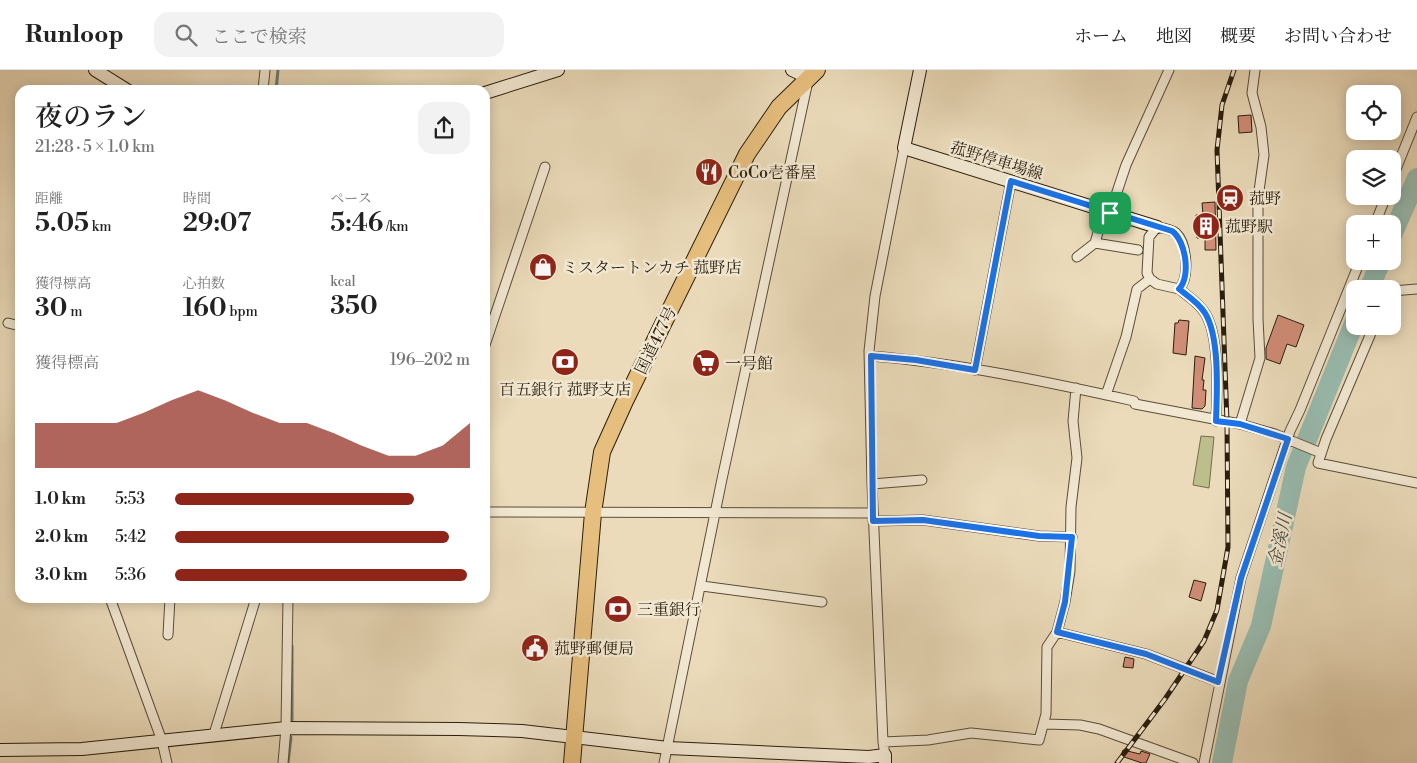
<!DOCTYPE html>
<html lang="ja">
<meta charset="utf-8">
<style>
:root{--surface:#fff;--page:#f2f2f2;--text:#222;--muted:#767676;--line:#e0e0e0;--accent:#8f2418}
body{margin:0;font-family:"Libre Bodoni","Noto Serif JP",serif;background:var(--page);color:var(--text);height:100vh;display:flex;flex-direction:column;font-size:19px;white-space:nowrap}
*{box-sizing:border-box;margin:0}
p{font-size:16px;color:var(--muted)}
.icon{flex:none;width:28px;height:28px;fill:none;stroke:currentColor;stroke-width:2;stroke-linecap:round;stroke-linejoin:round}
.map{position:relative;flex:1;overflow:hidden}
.panel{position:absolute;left:15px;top:15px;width:475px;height:518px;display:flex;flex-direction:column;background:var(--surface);border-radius:15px;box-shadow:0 2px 12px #0003}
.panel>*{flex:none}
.controls{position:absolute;left:1346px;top:15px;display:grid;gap:10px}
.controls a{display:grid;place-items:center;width:55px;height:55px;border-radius:10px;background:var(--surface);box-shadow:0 2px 12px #0003;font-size:25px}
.pin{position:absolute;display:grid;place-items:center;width:42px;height:42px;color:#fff;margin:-21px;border-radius:10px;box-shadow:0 2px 8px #0006}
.round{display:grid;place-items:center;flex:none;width:52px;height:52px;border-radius:15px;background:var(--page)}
.headline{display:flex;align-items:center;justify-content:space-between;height:85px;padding:0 20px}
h1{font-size:28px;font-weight:600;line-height:38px}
.figures{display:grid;grid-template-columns:repeat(3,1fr);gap:8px;height:85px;padding:5px 20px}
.figures div{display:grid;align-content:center}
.figures b{font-size:25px;font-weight:600}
.figures small{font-size:14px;font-weight:400}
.figures p{font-size:14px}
.chart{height:140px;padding:10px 20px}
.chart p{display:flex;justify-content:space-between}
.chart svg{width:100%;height:90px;margin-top:5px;fill:var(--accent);opacity:.7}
ul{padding:0 20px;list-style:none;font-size:16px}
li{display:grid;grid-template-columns:80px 60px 1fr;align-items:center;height:38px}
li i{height:12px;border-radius:6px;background:var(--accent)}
header{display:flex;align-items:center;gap:30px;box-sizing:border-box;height:70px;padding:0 25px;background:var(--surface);border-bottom:1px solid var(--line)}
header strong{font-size:24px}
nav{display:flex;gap:28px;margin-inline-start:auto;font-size:18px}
.search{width:350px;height:45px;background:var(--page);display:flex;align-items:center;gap:12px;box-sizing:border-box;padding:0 18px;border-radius:15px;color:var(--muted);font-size:19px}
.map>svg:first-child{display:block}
</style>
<header>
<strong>Runloop</strong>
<div class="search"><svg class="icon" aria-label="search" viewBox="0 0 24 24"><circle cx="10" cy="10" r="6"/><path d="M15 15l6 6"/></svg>ここで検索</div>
<nav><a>ホーム</a><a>地図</a><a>概要</a><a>お問い合わせ</a></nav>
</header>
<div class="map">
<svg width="1417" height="693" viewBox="0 0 1417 693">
<rect width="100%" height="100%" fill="#ebdbba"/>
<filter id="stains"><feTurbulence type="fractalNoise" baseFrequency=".004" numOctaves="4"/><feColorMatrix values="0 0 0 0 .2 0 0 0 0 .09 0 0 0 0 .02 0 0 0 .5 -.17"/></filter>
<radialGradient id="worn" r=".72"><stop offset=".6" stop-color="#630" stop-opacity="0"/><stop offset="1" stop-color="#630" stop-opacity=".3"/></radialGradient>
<path fill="#bcbe8c" stroke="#736e4d" d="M1201,366L1214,367L1209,418L1193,415Z"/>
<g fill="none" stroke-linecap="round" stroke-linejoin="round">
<path stroke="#6c7c6f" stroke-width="3" d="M276,20L278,0
M294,530V528
M292,576V650
M288,693L291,667"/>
<path stroke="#98bbaf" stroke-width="20" d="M1392,165L1417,108
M1369,219L1381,191
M1222,693L1238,611L1261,556L1296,397L1355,251"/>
</g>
<path fill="#d08d77" stroke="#2a1e0e" d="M1251,45L1252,62L1239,63L1238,46Z
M1215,132L1216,180H1205V168H1197L1196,145H1203L1202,133Z
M1278,245L1304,255L1296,277L1287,274L1280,294L1266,289V278Z
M1179,250L1189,251L1186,285L1173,283L1175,253H1178Z
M1195,286L1205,288L1202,310H1204L1203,320H1206L1205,336L1202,339L1192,338Z
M1194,510L1206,513L1201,531L1189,527Z
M1125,587L1134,589L1133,598L1123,597Z
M1123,680L1140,684L1141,681L1150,684L1146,693H1142L1121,686Z"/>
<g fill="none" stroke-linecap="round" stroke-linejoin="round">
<g stroke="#5a4d39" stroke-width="11">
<path id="street" d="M263,20L265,0
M1392,109L1417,47
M1110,143L1126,95L1169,0
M1375,154L1386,126
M1157,157C1163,158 1171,159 1176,163C1187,173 1190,208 1179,219L1157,214L1150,209L1147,203L1149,167Z
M1095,173L1138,180
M1077,187L1095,173L1104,141
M1179,219C1188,226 1199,233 1205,243C1220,267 1217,322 1216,351
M1392,221L1417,219
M8,253L20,256
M1374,256L1326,369L1318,393L1417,413
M485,275L545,97
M871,286C959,293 1047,312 1134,331L1135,334L1240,354L1275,364L1321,383
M975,300L1011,111
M1106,325L1126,267L1137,219L1150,209
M1240,354L1260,288L1258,249V128L1264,85L1261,57L1252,23L1255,0
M872,414L922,410
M485,442L873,443
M873,451L923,450L1039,466L1072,467
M702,516L822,532
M110,528L162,671L167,693
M1057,562L1146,584L1219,612
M168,565L170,528
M1045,654L1080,655L1099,659L1193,693
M214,664L256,528
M883,672L928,670L971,663L1039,670L1046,644L1047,577L1057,562L1065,532L1070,501L1071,437L1077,388L1073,351L1076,318
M885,685L883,672L872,414L869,281L875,226L904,78
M283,693L286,658L288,528
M664,693L722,409L808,11
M1204,693L1241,508L1290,361L1300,340L1360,191"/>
</g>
<g stroke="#2a1e0e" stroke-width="14">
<path id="secondary" d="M95,0L127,20
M792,0L809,8
M920,0L904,78L1157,157
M485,23L558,0
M0,680L82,679L286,658L459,659L522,661L668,678L869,687L885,685V693"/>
</g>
<g stroke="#2a1e0e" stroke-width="18">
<path id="highway" d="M572,693L593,443L602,382L625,331L747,84L779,37L817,0"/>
</g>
<use href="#street" stroke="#f2e8d2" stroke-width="9"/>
<use href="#secondary" stroke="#f2e8d2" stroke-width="12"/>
<use href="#highway" stroke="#e6be7d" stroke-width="16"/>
<g stroke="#2a1e0e" stroke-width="5">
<path id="rail" d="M1117,693L1165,629L1204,571L1217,540L1228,477L1227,352L1217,80L1222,35L1234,0"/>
</g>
<use href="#rail" stroke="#f2e8d2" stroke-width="3" stroke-dasharray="9" stroke-linecap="butt"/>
</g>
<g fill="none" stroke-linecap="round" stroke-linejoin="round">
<g stroke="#fff" stroke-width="10">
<path id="route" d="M1011,111L1172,161C1186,171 1191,207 1179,219C1188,226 1199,233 1205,243C1220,267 1217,323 1216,351L1240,354L1288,369L1241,508L1218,612L1146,584L1057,562L1065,532L1072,467L1039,466L923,450L873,451L871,286L916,290L975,300Z"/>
</g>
<use href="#route" stroke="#1a73e8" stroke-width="6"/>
</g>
<defs>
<g id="restaurant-disc" transform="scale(1.4375)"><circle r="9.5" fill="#8f2418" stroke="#f2e8d2"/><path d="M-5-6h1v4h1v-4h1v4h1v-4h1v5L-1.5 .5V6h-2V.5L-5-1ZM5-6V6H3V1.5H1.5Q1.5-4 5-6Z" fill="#fff"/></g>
<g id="station-disc" transform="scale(1.4375)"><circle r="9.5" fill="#8f2418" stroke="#f2e8d2"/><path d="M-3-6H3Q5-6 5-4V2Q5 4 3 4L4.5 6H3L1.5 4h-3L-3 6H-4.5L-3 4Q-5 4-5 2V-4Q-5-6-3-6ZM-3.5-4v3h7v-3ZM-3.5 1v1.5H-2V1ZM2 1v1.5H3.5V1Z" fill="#fff"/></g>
<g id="building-disc" transform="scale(1.4375)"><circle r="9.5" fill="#8f2418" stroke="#f2e8d2"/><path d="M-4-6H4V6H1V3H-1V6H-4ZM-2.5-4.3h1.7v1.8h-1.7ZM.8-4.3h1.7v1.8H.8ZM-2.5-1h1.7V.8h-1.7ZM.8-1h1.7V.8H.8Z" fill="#fff"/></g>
<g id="shop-disc" transform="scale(1.4375)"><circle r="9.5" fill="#8f2418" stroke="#f2e8d2"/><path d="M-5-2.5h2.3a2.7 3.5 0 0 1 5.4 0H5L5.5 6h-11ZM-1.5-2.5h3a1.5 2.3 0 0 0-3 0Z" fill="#fff"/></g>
<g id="bank-disc" transform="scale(1.4375)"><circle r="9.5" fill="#8f2418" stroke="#f2e8d2"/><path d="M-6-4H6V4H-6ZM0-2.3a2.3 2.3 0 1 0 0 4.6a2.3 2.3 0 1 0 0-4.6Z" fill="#fff"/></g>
<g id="supermarket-disc" transform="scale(1.4375)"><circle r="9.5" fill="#8f2418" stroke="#f2e8d2"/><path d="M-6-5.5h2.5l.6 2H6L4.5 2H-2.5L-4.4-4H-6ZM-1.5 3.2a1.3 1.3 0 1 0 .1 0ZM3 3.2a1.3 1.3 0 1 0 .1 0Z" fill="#fff"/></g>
<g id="civic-disc" transform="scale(1.4375)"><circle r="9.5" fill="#8f2418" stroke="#f2e8d2"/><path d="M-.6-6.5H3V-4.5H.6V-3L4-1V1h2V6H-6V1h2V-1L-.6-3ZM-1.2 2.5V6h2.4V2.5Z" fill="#fff"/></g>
</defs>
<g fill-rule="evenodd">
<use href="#restaurant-disc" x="709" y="102"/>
<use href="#station-disc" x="1230" y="128"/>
<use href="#building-disc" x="1206" y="156"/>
<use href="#shop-disc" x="543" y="197"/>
<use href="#bank-disc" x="565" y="292"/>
<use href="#supermarket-disc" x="706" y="293"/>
<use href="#bank-disc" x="618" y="539"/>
<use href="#civic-disc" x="535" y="578"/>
</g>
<g text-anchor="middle" stroke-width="5" stroke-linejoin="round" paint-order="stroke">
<g font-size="16" fill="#2a1e0e" stroke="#f2e8d2">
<text transform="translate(997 90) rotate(17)" y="6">菰野停車場線</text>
<text transform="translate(655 270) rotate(-64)" y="6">国道477号</text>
</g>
<g font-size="16" fill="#2a1e0e" stroke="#f2e8d2" text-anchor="start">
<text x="728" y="108">CoCo壱番屋</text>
<text x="1249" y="134">菰野</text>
<text x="1225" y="162">菰野駅</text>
<text x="562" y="203">ミスタートンカチ 菰野店</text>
<text x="725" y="299">一号館</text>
<text x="565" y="325" text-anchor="middle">百五銀行 菰野支店</text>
<text x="637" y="545">三重銀行</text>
<text x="554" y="584">菰野郵便局</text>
</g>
<g font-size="18" font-style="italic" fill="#4b4d3e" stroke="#f2e8d2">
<text transform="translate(1280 470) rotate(-78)" y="6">金溪川</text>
</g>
</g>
<rect width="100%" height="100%" filter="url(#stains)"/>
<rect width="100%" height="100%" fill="url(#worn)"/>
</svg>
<div class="controls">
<a><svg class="icon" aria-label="locate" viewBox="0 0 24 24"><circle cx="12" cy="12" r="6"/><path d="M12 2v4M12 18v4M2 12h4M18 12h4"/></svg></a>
<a><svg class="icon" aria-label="layers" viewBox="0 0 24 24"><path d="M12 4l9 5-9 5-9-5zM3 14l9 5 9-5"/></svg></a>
<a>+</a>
<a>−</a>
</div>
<div class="pin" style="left:1110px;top:143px;background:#1e9e55"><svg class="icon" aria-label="arrive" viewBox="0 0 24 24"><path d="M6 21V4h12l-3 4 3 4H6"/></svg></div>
<section class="panel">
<div class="headline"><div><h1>夜のラン</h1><p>21:28 · 5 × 1.0 km</p></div><a class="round"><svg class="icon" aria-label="share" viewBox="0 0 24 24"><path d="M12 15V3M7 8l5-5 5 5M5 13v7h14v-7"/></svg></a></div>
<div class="figures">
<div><p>距離</p><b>5.05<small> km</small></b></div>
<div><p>時間</p><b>29:07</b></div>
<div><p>ペース</p><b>5:46<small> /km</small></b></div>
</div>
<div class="figures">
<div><p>獲得標高</p><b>30<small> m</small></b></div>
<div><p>心拍数</p><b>160<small> bpm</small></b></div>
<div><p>kcal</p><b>350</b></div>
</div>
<div class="chart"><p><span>獲得標高</span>196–202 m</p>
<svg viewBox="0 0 160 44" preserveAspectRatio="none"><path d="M0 44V22L10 22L20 22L30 22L40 17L50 11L60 6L70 11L80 17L90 22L100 22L110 27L120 33L130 38L140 38L150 33L160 22V44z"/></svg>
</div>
<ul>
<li><b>1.0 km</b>5:53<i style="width:81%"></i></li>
<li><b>2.0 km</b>5:42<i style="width:93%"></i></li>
<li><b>3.0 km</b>5:36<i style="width:99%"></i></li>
</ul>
</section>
</div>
